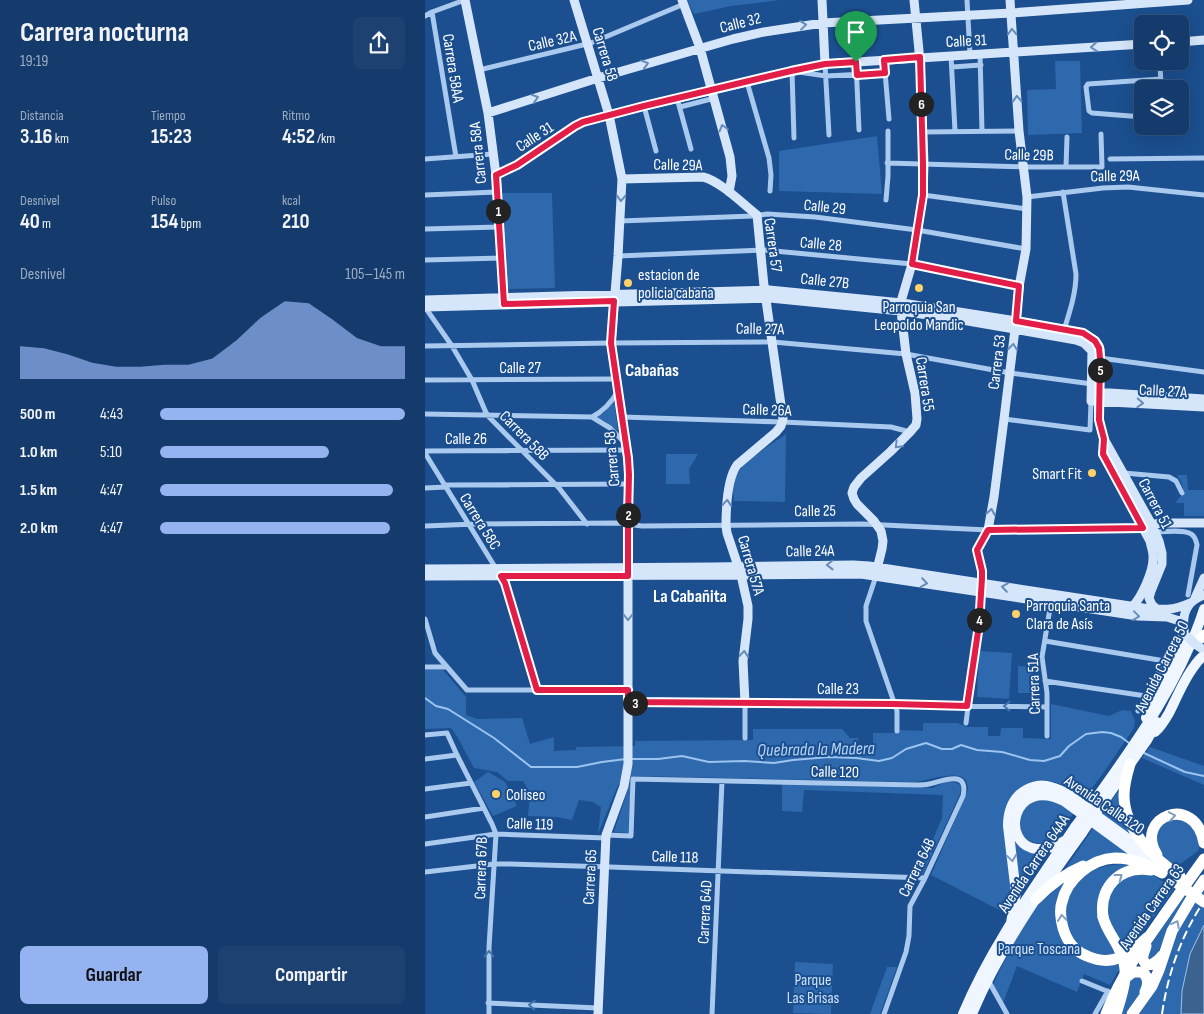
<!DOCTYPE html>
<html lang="es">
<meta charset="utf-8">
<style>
:root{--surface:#143b6b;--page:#1d4271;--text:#f1f3f6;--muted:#9dadc1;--line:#33557e;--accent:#95b2f1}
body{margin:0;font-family:"Sofia Sans Condensed",sans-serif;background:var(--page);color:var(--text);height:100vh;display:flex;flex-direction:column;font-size:19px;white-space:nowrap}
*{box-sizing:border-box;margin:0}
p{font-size:16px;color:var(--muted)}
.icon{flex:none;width:28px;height:28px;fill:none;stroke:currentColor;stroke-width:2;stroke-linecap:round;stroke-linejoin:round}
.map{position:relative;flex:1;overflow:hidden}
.side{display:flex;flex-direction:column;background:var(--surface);width:425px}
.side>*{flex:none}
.fabs{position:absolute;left:709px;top:15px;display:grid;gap:10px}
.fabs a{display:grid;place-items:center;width:55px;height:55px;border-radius:8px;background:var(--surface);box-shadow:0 5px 20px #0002,0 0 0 1px var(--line);font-size:25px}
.pin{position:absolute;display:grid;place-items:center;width:42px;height:42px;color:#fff;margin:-51px -21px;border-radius:50% 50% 50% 0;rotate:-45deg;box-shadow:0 0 5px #0007}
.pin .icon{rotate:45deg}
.km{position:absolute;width:25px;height:25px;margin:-12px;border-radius:50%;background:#222;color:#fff;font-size:14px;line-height:25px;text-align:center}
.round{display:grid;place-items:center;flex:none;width:52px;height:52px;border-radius:8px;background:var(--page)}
.overview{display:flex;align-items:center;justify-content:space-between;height:85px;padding:0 20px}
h1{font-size:28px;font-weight:700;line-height:38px}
.metrics{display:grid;grid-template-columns:repeat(3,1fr);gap:8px;height:85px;padding:5px 20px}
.metrics div{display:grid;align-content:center}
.metrics b{font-size:21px;font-weight:700}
.metrics small{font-size:14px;font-weight:400}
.metrics p{font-size:14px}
.chart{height:140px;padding:10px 20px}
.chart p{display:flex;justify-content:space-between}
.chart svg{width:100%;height:90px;margin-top:5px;fill:var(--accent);opacity:.7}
.primary-button{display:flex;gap:10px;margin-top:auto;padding:10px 20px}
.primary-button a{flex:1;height:58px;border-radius:8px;background:var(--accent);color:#111;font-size:20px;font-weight:700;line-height:58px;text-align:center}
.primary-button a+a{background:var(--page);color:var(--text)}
ul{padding:0 20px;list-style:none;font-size:16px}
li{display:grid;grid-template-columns:80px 60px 1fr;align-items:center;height:38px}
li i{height:12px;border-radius:6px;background:var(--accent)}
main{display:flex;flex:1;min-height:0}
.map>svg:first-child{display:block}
</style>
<main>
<section class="side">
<div class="overview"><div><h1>Carrera nocturna</h1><p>19:19</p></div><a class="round"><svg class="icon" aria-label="share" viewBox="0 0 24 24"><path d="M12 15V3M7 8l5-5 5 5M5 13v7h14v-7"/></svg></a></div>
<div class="metrics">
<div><p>Distancia</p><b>3.16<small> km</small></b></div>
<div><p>Tiempo</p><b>15:23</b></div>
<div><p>Ritmo</p><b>4:52<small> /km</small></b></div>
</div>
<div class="metrics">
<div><p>Desnivel</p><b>40<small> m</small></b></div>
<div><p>Pulso</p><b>154<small> bpm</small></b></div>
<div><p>kcal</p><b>210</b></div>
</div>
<div class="chart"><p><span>Desnivel</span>105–145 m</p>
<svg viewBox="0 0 160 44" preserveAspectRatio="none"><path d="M0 44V28L10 29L20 32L30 36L40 38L50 38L60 37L70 37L80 34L90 25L100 14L110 6L120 7L130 15L140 24L150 28L160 28V44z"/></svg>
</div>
<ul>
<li><b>500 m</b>4:43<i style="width:100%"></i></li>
<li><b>1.0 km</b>5:10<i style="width:69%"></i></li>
<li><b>1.5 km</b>4:47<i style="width:95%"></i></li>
<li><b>2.0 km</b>4:47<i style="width:94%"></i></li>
</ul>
<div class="primary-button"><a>Guardar</a><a>Compartir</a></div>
</section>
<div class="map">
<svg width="779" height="1014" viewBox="0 0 779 1014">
<rect width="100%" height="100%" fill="#1b4f8f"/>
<path fill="#2e69ad" d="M262,0H355L306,6L269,14Z
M630,61H655L657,133L603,135L602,90L631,89Z
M452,136L457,194L354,191V151Z
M75,193H127L130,288L83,289Z
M189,401L193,431L180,421L171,417L179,413Z
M361,434L360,502L309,501C308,494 307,485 310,478C316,462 347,444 361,434Z
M241,454H273L264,469L265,484H241Z
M752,475H762L763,490H779V516H759V503H750L759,492L757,484Z
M554,651L587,653L584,699L552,697Z
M593,666L608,667V693H593Z
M0,670H18L41,697V715L52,719L97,718L105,744L129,737V751L151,750V747L210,746V741L328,740V729H417L425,738H433V747H448V733H469L474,730L498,731V723H532L543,727H563V736H575L576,728H598V738L626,739V704L684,716L697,710L706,711L710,721L709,728L679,772L659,799C646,789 627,776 609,781C602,783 595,789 589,793L586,895L585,904L580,913L506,875L543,790C543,786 542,782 540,779C532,770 500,781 489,782L208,776L193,785L173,834L176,807L168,802L154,800L147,820L132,817L103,816C104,802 107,793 98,781H83L72,772L49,768L33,738L26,728L0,729Z
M725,747L779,766V785L717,758Z
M63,772L80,782L92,806L68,816L49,782Z
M206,780L203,833L189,832Z
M520,782C527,782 533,781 536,787L535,794L498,874H493L517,818L518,795L379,790L377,812L357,811V784L508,788Z
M695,789L710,841L677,813Z
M614,799L630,801L649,812C644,820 640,829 634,836C624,847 607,844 597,837C593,817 593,806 614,799Z
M752,817L767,823L776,844L773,851L751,867L730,848L732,827Z
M669,827L714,859L664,861L640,869Z
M591,837C601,853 605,853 623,852L595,893V882L589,840Z
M695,864L707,866L681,897L701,875H728L749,889L710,943L689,955H679L662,951L653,946L645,937L639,907L650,883L668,870L681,866Z
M647,875L636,890L645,952L700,960L685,985L659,974L652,992L592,966L578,1003L568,985L590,938L606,914L616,901Z
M779,886V925L765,954L757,991L756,1014H710L754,927Z
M758,895L763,898L743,929L732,955L725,960L721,953Z
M370,962L408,964L406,1014L368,1013Z
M462,967H472L455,1014H445Z
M709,974L719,978L717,990L700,1014H686Z"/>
<path fill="#3c6290" stroke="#9cc4f0" d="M779,925V1014H756L757,991L765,954Z"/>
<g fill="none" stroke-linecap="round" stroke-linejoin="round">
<path stroke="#9cc4f0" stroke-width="2" d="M0,698L11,706L23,709L69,738L106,767H152L177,762L201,759
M719,753L760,772L779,776
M205,759H233L257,756L284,762L319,761L349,763L368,760L404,757L431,758L454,761L467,758L481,749L501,743L517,749H527L536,745L552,750L577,752L605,760L619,761L635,756L644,746L661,734L677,732L686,733L696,737L704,743"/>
<path stroke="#a9c9ee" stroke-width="5" d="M542,0L545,54
M7,12L31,157
M0,16L7,12L40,0
M555,54L557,131
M526,56L530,131
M459,60L464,119
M735,61L736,89
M431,62L434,130
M400,64L404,135
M527,67L556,65
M54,70L166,43L259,4
M322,82L344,158L346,175L345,191
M252,98L266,149
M219,106L231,151
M255,107L290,98
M718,117L667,113L664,111L661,87L663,84L736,79
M739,126V131
M497,132L594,131
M369,138L367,71L401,76L460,73
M0,159L68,154
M685,159L779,158
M462,163L605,167H677L676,134
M641,167L642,137
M638,192L651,274C651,293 645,311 639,330
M0,195L72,192
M498,195L602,209
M602,197L678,188L703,187L779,195
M461,200L463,176V131
M195,221L328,216L342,214L390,217L492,230L601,249
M0,229L74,227
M193,256L339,250L487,264L594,287
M0,260L77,258
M0,306L2,310L27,346L47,380L62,415L134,488L162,524
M0,346L186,343L348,342L481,354L585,373L667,384
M675,358L779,372
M0,380L191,379
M0,414L167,417L185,428L200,443
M167,417C179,411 186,403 193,391
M197,417L357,422L466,427L485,432
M579,419L665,430L666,401
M0,451L202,450
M0,453L78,580L112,690
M699,473L744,477L751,481L757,493
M20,485L204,484
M0,488L21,487
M0,526L51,524L193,523L217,526L438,524L563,530L718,527
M728,532C737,532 759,529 766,534C770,536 771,540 772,545L763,595
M451,576L441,606V621L472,711V731
M0,619L10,653L42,690H203
M620,641L740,661
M0,667H22
M620,681L721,696
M713,711L750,642
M541,723L553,625L556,592
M0,735L22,733L32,755L67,824L71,834L64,947V1014
M622,736V693L617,657L626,602
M320,738V703L469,704L622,707
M0,759L32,755
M0,789L46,783
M0,817L59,808
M181,835L206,836L208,779L492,785C496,785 500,785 504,784C518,781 544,769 538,796L500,878L485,906L484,936L481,952L459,1014
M0,844L71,834L181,838
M0,872L69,864H85L185,867L500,878
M563,980L582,1014
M657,981L689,994
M63,1003L173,1008
M287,1014L297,781
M670,1014L683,991"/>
<path stroke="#d6e6fa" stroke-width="9" d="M40,0L63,113L71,175L79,301
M149,0L184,115L197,179L193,256L186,343L203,458L204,475L203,517V764L199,786L181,835L173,1014
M257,0L275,48L305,157L307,176L304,192
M397,0L400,64
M755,42L779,40
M63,113L173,78L308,39L339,32L398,23L586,13L763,0
M71,175L92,165L150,126L158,122L219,106L400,64L718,44
M197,179L278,177C295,181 318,204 332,215L339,286L358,419L356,426L351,432L312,465C302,479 301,509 301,526L302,533L316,575L323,606V619L318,661L320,703L203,702
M0,300L344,290L477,303L591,321L658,333C665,337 673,341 675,349C676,356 675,365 675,373C674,395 671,418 679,439L727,525L734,541L737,553V564L726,591L724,598L727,605L733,610
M0,307L345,298L476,311L543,321L651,340L659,343L667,351L666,401L779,407
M669,392L779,399
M679,440L678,454L725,541C726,546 728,551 728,556C729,570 717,597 707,607
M722,526L735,523H779
M0,569L286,567L428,565L444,566L718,608C737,610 748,611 765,603
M451,573L457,549L458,541L456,531L449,521L432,504L429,499L427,493L429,487L436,478L465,452L485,432L491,425L492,419L490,393L481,354L476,311L477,298L487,264L498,195L499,164L495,61L489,0
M0,576L316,575L436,574L713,616L742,617L758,622
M557,588V571L552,550L563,530L569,497L579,419L591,321L594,287L601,249L602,197L594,131L585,0
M770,598L779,578
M759,628C757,612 764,600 779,595"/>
<path stroke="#f0f6ff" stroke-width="10" d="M721,718L753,654L756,644L759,628
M730,732C736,727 740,720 744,713C753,695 764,668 779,655
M670,800C713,740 756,680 779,609
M677,804L722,740L732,722
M641,840C632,845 623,850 612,849C574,845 587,775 639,801L725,864
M586,923L591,893L583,826C583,814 585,804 594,795C603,787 615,783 626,787C642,791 655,803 668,813C687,827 705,840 724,854
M538,1014C566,947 609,888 650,827
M547,1014C575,948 615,891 657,833"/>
<path stroke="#fff" stroke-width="11" d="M776,638L779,635
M705,764C702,774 699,785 699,795C699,829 728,858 755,876
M732,855C708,817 770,792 779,843
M611,899C625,885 639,874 658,866
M678,917C674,887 695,865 726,870
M723,937C703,954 690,968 662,956C649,951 642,942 638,928C636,920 634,910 637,902C642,879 666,859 690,858C708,858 722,865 737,873
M721,946C720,950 717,955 718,959C722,972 734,960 738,955
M699,979L708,972H717C724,977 724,984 720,992
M681,1014C689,993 699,975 711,956C733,923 756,891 779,859
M707,1014L727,986L734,970L747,931L766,899L779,880"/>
<path stroke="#fff" stroke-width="2" stroke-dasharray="9 4" stroke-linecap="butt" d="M737,1014C743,973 756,936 779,901"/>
<path stroke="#d6e6fa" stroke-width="9" d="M763,637L770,644L776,648"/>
<path stroke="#f0f6ff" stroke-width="10" d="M650,827L670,800
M657,833L677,804"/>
<path stroke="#fff" stroke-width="11" d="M752,883L779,902
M678,917C681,929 689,938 694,949C706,971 698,992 691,1014"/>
</g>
<defs><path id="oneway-chevron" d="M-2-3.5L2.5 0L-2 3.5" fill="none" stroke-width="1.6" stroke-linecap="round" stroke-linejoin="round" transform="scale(1.25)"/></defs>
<g stroke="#668bba">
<use href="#oneway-chevron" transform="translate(378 25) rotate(-7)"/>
<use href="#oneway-chevron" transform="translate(587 32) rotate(-93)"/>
<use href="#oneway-chevron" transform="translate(669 47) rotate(176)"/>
<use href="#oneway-chevron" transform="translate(220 64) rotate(-16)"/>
<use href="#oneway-chevron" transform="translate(110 98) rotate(-18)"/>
<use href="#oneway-chevron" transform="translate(592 99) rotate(-93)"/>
<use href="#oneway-chevron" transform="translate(298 128) rotate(-105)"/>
<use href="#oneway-chevron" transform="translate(196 198) rotate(92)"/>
<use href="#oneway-chevron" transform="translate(588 347) rotate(-83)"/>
<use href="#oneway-chevron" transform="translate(715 403) rotate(3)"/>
<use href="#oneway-chevron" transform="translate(473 445) rotate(134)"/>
<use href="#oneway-chevron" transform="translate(302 503) rotate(-85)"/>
<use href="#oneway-chevron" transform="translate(566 512) rotate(-81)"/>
<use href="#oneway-chevron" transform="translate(405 565) rotate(179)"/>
<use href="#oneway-chevron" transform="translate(499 583) rotate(9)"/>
<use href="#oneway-chevron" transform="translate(580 587) rotate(-171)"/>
<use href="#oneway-chevron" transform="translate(711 616) rotate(7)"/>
<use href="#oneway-chevron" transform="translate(203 617) rotate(90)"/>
<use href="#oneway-chevron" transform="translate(319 654) rotate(-85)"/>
</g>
<g stroke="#4674ac">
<use href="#oneway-chevron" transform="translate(582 706) rotate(-179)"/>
<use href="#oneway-chevron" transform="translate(64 954) rotate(-90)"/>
<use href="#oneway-chevron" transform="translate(107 1005) rotate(-177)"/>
</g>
<g stroke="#829ec1">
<use href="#oneway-chevron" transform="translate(747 816) rotate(-10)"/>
<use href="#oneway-chevron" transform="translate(694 877) rotate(-37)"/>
<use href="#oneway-chevron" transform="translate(637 918) rotate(-97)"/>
<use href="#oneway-chevron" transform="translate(751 924) rotate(-62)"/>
</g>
<use stroke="#7b9ac1" href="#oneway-chevron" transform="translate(587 858) rotate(82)"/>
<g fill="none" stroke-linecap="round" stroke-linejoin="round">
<g stroke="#fff" stroke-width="10">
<path id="route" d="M495,57L498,164V195L487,264L594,286L591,321L658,333L670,341L674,348L675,358L674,420L679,439L678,454L718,528L563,530L552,550L557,571V578L554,625L542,706L469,704L203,702V690H112L80,583L76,576H203V517L204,475L203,458L186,343L189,301L79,304L71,175L92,165L150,126L158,122L219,106L366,71L400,64L431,62L432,75L460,73L459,60Z"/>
</g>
<use href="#route" stroke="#e11d48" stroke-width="6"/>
</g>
<g fill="#ffd166" stroke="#1b4f8f" stroke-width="2">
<circle cx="203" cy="283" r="5"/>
<circle cx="494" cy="288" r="5"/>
<circle cx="667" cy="473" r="5"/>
<circle cx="591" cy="614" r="5"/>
<circle cx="71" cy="794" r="5"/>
</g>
<g text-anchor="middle" stroke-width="4" stroke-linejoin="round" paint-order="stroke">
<g font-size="16" fill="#fff" stroke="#1b4f8f">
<text transform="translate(315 22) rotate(-14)" y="6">Calle 32</text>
<text transform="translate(127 40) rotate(-13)" y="6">Calle 32A</text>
<text transform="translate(541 40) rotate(-3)" y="6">Calle 31</text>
<text transform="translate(181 54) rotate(73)" y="6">Carrera 58</text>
<text transform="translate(29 68) rotate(81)" y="6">Carrera 58AA</text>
<text transform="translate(109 136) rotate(-33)" y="6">Calle 31</text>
<text transform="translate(52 153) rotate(-96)" y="6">Carrera 58A</text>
<text transform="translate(604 154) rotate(1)" y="6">Calle 29B</text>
<text transform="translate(253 164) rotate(1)" y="6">Calle 29A</text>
<text transform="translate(690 175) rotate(-1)" y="6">Calle 29A</text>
<text transform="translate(400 206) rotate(6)" y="6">Calle 29</text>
<text transform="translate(396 243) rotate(5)" y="6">Calle 28</text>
<text transform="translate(349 245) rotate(82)" y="6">Carrera 57</text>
<text transform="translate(400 280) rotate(6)" y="6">Calle 27B</text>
<text transform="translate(335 328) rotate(1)" y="6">Calle 27A</text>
<text transform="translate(571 362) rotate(-83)" y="6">Carrera 53</text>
<text x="95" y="373">Calle 27</text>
<text transform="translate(501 384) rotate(81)" y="6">Carrera 55</text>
<text transform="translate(738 390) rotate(3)" y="6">Calle 27A</text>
<text transform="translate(342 409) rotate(2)" y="6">Calle 26A</text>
<text transform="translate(100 435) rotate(45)" y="6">Carrera 58B</text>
<text x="41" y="444">Calle 26</text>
<text transform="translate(186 459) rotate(-95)" y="6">Carrera 58</text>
<text transform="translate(731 503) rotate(62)" y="6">Carrera 51</text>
<text transform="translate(390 510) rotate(-1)" y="6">Calle 25</text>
<text transform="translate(56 521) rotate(58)" y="6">Carrera 58C</text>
<text transform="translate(385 550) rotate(-1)" y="6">Calle 24A</text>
<text transform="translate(327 565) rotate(74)" y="6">Carrera 57A</text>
<text transform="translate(736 666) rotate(-63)" y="6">Avenida Carrera 50</text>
<text transform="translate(608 684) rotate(-92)" y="6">Carrera 51A</text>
<text x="413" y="694">Calle 23</text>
<text transform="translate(410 771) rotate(1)" y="6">Calle 120</text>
<text transform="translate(680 804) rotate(34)" y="6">Avenida Calle 120</text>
<text transform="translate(105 823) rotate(2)" y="6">Calle 119</text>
<text transform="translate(250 856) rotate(2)" y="6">Calle 118</text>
<text transform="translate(608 863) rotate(-56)" y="6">Avenida Carrera 64AA</text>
<text transform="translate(491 867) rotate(-64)" y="6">Carrera 64B</text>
<text transform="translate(55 868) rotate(-88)" y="6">Carrera 67B</text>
<text transform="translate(164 877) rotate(-87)" y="6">Carrera 65</text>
<text transform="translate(726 906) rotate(-55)" y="6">Avenida Carrera 63</text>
<text transform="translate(279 912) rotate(-87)" y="6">Carrera 64D</text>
</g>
<g font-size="16" fill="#fff" stroke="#1b4f8f" text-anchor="start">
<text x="213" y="280">estacion de<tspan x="213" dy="18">policia cabaña</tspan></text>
<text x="494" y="312" text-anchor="middle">Parroquia San<tspan x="494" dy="18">Leopoldo Mandic</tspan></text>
<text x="657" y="479" text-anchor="end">Smart Fit</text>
<text x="601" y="611">Parroquia Santa<tspan x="601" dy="18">Clara de Asís</tspan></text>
<text x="81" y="800">Coliseo</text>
</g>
<g font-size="16" fill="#cfe3fa" stroke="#1b4f8f">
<text x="614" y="954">Parque Toscana</text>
<text x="388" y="985">Parque<tspan x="388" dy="18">Las Brisas</tspan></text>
</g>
<g font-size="18" font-weight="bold" fill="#fff" stroke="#1b4f8f">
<text x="227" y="376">Cabañas</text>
<text x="265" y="602">La Cabañita</text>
</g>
<g font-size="18" font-style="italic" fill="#b5d3f5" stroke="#1b4f8f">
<text transform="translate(391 749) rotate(-1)" y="6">Quebrada la Madera</text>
</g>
</g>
</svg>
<div class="fabs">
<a><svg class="icon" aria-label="locate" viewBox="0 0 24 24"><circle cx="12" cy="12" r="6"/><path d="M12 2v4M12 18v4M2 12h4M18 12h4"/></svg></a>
<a><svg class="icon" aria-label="layers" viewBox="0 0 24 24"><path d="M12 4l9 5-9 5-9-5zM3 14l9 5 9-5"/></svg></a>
</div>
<div class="pin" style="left:431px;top:62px;background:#1e9e55"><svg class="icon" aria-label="arrive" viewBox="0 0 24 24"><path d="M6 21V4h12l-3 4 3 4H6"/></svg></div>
<b class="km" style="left:73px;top:211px">1</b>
<b class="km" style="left:203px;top:515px">2</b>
<b class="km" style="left:210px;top:703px">3</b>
<b class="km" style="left:554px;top:620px">4</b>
<b class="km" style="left:675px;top:370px">5</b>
<b class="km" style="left:496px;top:104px">6</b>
</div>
</main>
